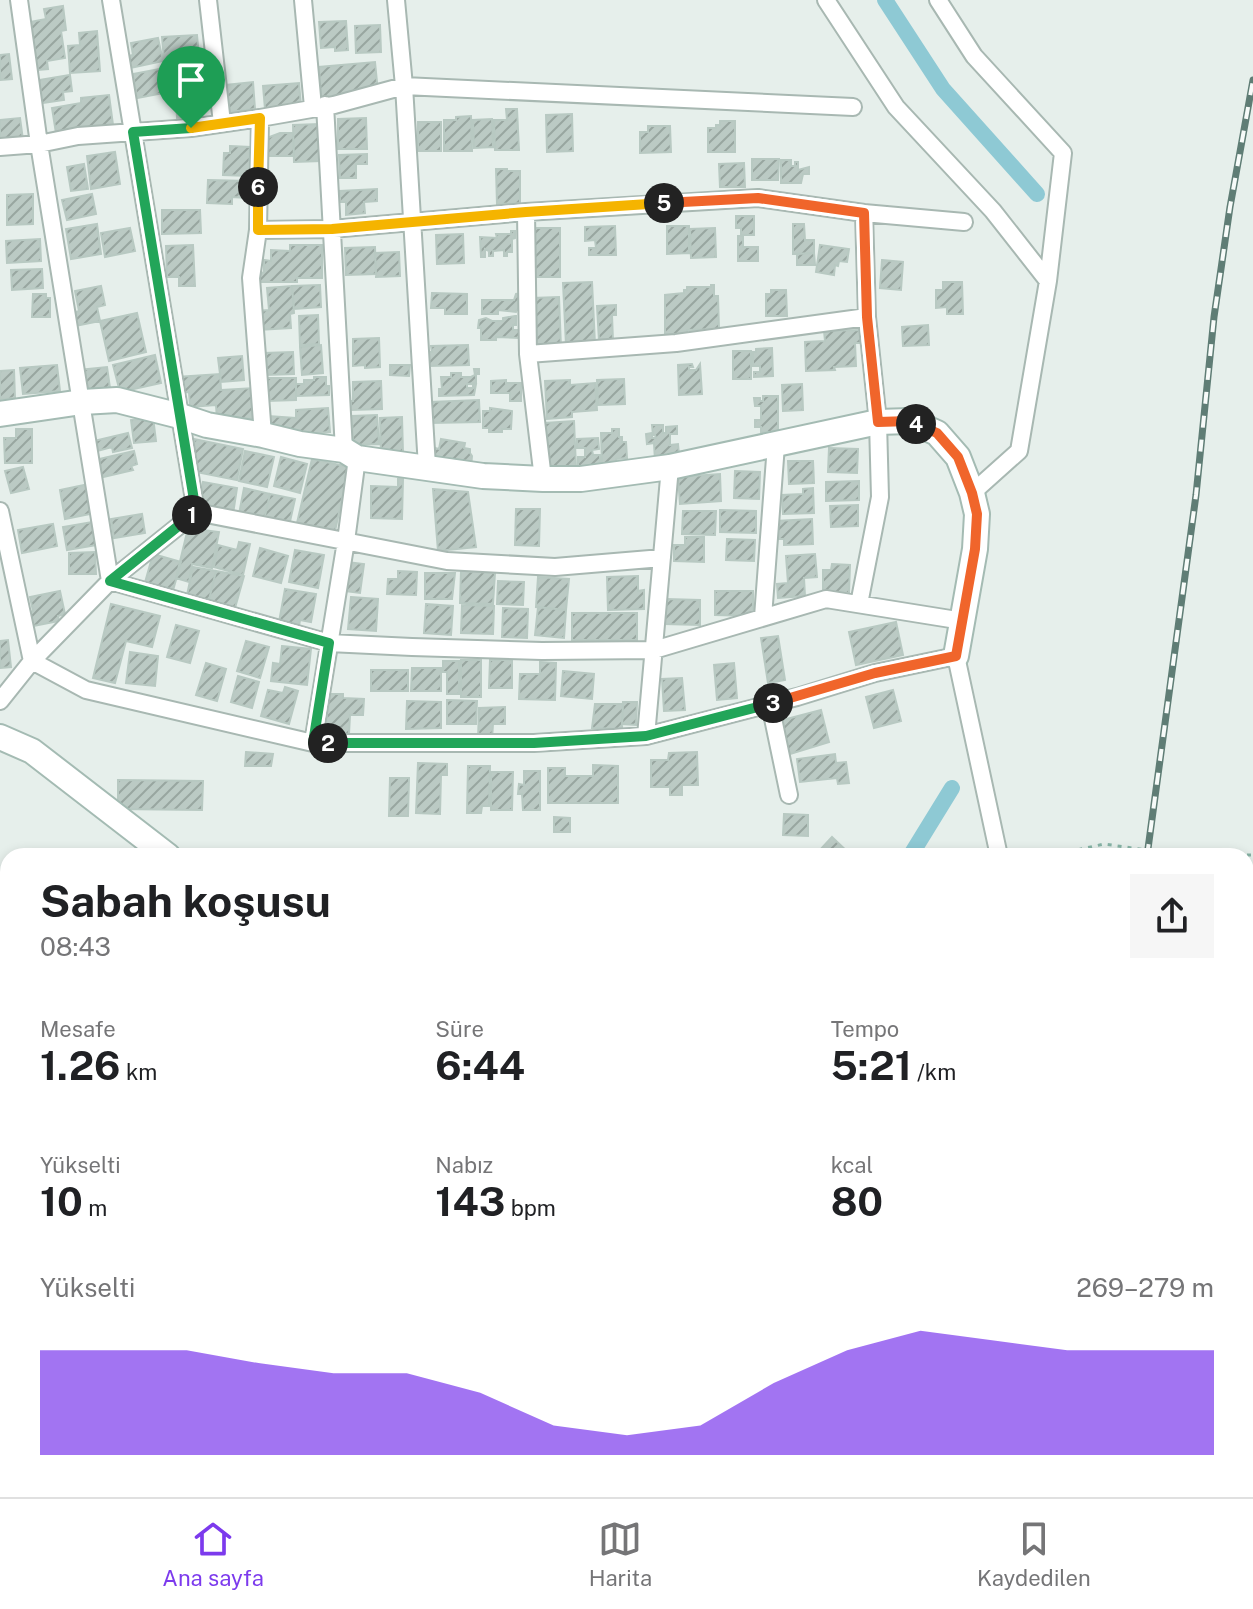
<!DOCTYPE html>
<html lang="tr">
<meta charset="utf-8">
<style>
:root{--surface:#fff;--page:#f6f6f6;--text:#202124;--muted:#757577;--line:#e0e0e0;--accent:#7c3aed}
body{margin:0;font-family:"Public Sans",sans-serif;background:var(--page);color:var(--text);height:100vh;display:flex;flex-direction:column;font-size:30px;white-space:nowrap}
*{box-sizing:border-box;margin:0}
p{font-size:26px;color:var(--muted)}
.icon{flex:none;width:44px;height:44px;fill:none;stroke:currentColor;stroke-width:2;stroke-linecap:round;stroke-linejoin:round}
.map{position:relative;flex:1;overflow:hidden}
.sheet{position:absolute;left:0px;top:848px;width:1254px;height:650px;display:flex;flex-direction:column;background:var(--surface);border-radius:24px 24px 0 0;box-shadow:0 4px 12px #0003}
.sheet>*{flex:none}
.pin{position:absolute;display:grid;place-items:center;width:68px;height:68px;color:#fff;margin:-82px -34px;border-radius:50% 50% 50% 0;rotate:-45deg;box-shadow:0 0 8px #0007}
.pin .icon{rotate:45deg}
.km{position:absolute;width:40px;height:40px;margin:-20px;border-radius:50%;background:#222;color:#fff;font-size:22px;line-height:40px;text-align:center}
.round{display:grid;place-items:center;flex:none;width:84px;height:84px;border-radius:0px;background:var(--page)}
.head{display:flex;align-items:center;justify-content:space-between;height:136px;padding:0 40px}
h1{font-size:44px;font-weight:700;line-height:60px}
.metrics{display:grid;grid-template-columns:repeat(3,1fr);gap:12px;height:136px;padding:8px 40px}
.metrics div{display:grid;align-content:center}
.metrics b{font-size:40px;font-weight:700}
.metrics small{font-size:22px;font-weight:400}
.metrics p{font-size:22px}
.chart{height:224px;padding:16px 40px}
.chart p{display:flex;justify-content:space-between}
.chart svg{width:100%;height:144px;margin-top:8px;fill:var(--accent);opacity:.7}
.tab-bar{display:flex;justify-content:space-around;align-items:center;height:112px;border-top:2px solid var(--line);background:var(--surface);font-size:22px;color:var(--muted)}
.tab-bar a{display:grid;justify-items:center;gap:4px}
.tab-bar .active{color:var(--accent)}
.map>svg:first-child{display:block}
</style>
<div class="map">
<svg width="1253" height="1497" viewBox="0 0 1253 1497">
<defs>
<pattern id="building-hatch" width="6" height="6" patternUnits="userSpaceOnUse" patternTransform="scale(2)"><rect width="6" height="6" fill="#bbcac4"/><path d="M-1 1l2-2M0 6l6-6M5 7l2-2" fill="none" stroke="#98a6a0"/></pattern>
</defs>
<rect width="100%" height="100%" fill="#e6efeb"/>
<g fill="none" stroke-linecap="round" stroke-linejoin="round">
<path stroke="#8ec9d4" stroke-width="4" d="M1246,884H1253
M0,1391L8,1387"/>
<path stroke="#8ec9d4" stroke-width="16" d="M885,0L943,89L1037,194
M912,853L952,788
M690,1497V1490"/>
</g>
<path fill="url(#building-hatch)" stroke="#b8c9c2" stroke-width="2" d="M63,6L66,30L61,31L65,58L47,61L48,69L38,70L30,22L46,19L44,9Z
M346,21L348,50L335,51V47L321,48L319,22Z
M380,25L381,52L356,53L355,26Z
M97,31L100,71L70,73L68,46L80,45L79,33Z
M197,35L199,57L164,60L162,37Z
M158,38L163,61L130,68L128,56L133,55L131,43Z
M9,54L12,79L0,80V55Z
M375,62L378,92L321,97L319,67Z
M165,68L169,92L137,98L133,74Z
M197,68L198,91L173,92L172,70Z
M70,75L72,91L63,92L64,100L42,103L39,80Z
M253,82L255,109L228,112L226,85Z
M299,83L301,105L265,109L263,86Z
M200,92L201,116L177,118L176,94Z
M109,95L113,125L56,133L52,108L81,103V98Z
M506,109H517L519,150H495L494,120H507Z
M572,114L573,151L547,152L546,115Z
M471,116L472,151H444V120H456V117Z
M20,118L23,140L0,143V120Z
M366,118L367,149H338V119Z
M492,119L493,147L474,148L473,120Z
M720,121H735V152H708V128H716V125H720Z
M418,122H441V151H418Z
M319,124L321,161L294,162L293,125Z
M648,126H670L671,152L640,153V132H648Z
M280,133H293L294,156H267V138Z
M230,146L250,147L249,176L223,175L224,153H230Z
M115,152L120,184L91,189L87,156Z
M367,154V164H356V178H340L339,155Z
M752,159H779L778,180H752Z
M781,160H791V166H795V162H798V170L809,167V174H803L801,183H781Z
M744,163L745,187H720L719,164Z
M84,164L88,189L71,191L67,167Z
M496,169H507V171H520V203L497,204Z
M208,180L248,181L247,198L232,197V204L207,203Z
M377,189V201L364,202L365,213L346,215V202H340V191Z
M33,194V224L7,225V195Z
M92,194L96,214L67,220L62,200Z
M162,210H200L201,233L162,234Z
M736,216H754V235H741V228H736Z
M97,224L101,254L71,259L66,229Z
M793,224H804L805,240H814V253L793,254Z
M615,226L616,255H589V248H596L595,240L585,241V227Z
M667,226H689V253L667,254Z
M130,228L135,251L105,257L101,233Z
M535,228H560V277H535Z
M715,228L716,257L691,258L690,229Z
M511,231H515V238L512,239V252H507V256H504V250L493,251V256H489V251L485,249V257H481L480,237L497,238L496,234H511Z
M463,234L464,263L437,264L436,235Z
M738,236H743V247H758V261H738Z
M40,239L41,261L7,263L6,241Z
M193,245L195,286H179V277H167L166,246Z
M290,245H322V278H297V282H260V274L264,272V260L271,261V250L290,251Z
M820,245L849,249L847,262L839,261L838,266L835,265L834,275L816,272Z
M375,247L376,274L346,275L345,248Z
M399,252L400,276L376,277L375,253Z
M814,253L815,265H797V254Z
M882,260L903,262L901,290L880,288Z
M42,269L43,288L12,290L11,270Z
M592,282L595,344L566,345L563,283Z
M943,282H962L963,314H947V307L936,308V290H943Z
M320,285L321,307L294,309L292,286Z
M711,285H714V296H718L719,329L687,330V334H665V295L684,293V290H687V287H711Z
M101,286L105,305L97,307L100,321L75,326L73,313L79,311L75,291Z
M292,286L294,313L290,314L291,328L258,330L257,311L269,310L267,288Z
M771,290H786L787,316H766V294H771Z
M432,293L467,294V314H445V308H431Z
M524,293V310H517L516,312L498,310V314H482V300H514L516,294Z
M33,294H46V298H50V317H32Z
M559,297L561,348L535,349L532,298Z
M616,305V315H612L613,341H599L597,306Z
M137,313L146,352L109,361L100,321Z
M318,315L319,344L300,345L299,316Z
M515,316H516V325H513V330H519V327H521V335H520L519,338L496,337V340H481V328H478L479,320L486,318L492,321H503V318Z
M928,325L929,345L903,346L902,327Z
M860,330L861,343H855L856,366L834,367L835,370L806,371L805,342L825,341L824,331Z
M379,338L380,367L365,368V365L353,366V339Z
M321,345L323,373L302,375L300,347Z
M468,345L469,365L429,366L428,352H432L431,346Z
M772,348L773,376L754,377V372H760V366H753V352H756V349Z
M733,351H751V379H733Z
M293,352L294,374L265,375L264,353Z
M155,355L161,383L120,392L113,365Z
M242,356L244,380L221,382L218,358Z
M692,364L693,367H689V370H696L700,364L702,394L679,395L678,365Z
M57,365L60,391L23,394L20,368Z
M390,365H410L409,376L390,375Z
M107,367L111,395L83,398L79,370Z
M474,369H479V374H476V383L467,384V388H473V384H476L474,395L439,396V389H442L441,377H451V373H461V377H471L475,375Z
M14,370L15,398L0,399V371Z
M220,374L221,390L255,388L257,418L217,420L216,405L190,407L189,392L178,393L177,377Z
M314,377H326V386H329V395L296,396V384H304V380H314Z
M267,378H296V400L267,401Z
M624,379L625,404L598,405L597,380Z
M506,380V383H521V401H510V393H491V381Z
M570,380V385L595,383L597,410L572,412V417L547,419L545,381Z
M381,381L382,409L351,410V401H353V382Z
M802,384L803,410L783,411L782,385Z
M763,396H778V432H761V427H755V420H761V406H755L754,398H760V401H763Z
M479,400L480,422L430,423V402Z
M328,408L330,432L302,434L271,431L269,416L296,418V410Z
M490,408L512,411L511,429H502V432H489V428H483V411H490Z
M377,415L379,444L353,445L352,416Z
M153,417L156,441L134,443L131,420Z
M402,417L403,453H381L380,418Z
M574,421L576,467L547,469L545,423Z
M652,425H663V433H666V427L677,426V434H670V445L678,444L679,455L655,461L654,443L647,444L646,434L652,433V438H656L655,435H653Z
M16,429H32V463H5L4,438H16Z
M612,429H619V437H622V442H626L627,458L616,459V464H602L601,433H612Z
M128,433L132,448L113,452L112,447L97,451L94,441Z
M598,438L599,449L592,450L593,455H600V466L578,467V457H585V448H577V439Z
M194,439L243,449L237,480L196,472Z
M441,439L465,443L464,448L470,449V453L472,456L471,467L433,460L435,448L439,449Z
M829,448L858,449L857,473L828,472Z
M134,451L137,464L131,466L133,470L99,478L95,460Z
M245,451L274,457L267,487L239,481Z
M281,457L307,464L300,493L274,486Z
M312,459L349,467L335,531L297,523Z
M788,461H813L814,483L789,484Z
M23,467L29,489L11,493L5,471Z
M735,471L760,472L759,499L734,498Z
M720,474L721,501L680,504L678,477Z
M398,479H403L402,519L371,518V486L398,487Z
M859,481V500L826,501V482Z
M203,482L237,488L233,514L199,509Z
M89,484L95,513L65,519L60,490Z
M244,488L270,494L264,520L239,514Z
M813,488L814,513L783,514L782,495L803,494V489Z
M433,489L468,492L476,547L438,551Z
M270,494L295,499L289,526L264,520Z
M858,505V526L831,527L830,506Z
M516,509H540L539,546L515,545Z
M720,510L756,511V533L720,532Z
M683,511H716L715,535L682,534Z
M142,514L145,533L114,538L111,519Z
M812,519L813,544L784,545V539H776L775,521Z
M93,522L97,545L67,550L63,527Z
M53,524L57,546L22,553L18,530Z
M188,528L219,532L212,568L192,564L189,582L176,578Z
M685,537H704V562L674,561V545H685Z
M727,539L755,540L754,561L726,560Z
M239,542L250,544L243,575L214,567L218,545L237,550Z
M260,548L288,556L281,583L253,576Z
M295,550L324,555L318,588L289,582Z
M95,552L96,574H69V553Z
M153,554L181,562L172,594L144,586Z
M815,554L817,577L804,578L805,596L778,598L777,584L788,583L786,556Z
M347,562L364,564L360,593L344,591Z
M832,564L850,565L849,593L823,592V570H831Z
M193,567L216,571L209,600L187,595Z
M216,571L244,576L235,608L209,600Z
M398,571L417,572L416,595L387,594L388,579H398Z
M461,571L495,573L493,604L460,603Z
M425,573H455L452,599H425Z
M638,576V591L644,590V609L608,610L607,577Z
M538,577L569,579L566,610L536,607Z
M498,581L524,582L523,605L497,604Z
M285,589L316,594L311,622L300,620L299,626L279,622Z
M60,591L65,614L58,616L59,621L33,626L30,612L33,611L30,597Z
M715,591H753V616L715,615Z
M351,597L378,599L376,631L348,629Z
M666,599L700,600V625L665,624Z
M111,604L160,616L152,647L126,641L115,683L93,678Z
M426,604L453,606L451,635L424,633Z
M462,605L494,606L493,634L461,633Z
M538,607L566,610L564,638L535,635Z
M503,608L528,609L527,638L502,637Z
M572,613H637V640H572Z
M896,622L903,655L856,665L849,632Z
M176,625L199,631L190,663L167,657Z
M778,636L785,680L768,683L761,638Z
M8,640L11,667L0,668V641Z
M246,641L269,647L260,678L237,671Z
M282,646L311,649L307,685L271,681L273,663L280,664Z
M130,652L158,656L155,686L126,683Z
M461,660H481V697H461Z
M490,660H512V688H489Z
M443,661H459V694H447V672H443Z
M540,662L556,663L555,700L519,699L520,674H540Z
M206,663L226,669L217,701L196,695Z
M734,663L737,698L717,700L714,665Z
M412,668H441V691H411Z
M371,670H408V691H371Z
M563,671L594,674L592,699L561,696Z
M238,676L259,682L252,708L231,702Z
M682,678L685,710L664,711L662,679Z
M285,687L298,691L289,724L261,716L268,690L283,693Z
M893,690L901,721L874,728L866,697Z
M328,694H343V698L364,699L363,715H350L349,734L326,733Z
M447,700L477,701L476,724H447Z
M407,701L441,702V728L406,729Z
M623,702H637L636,725L622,724Z
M595,704H623L622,729L592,728Z
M505,707V724H493L492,739L478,740L479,708Z
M821,710L829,742L790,754L779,721Z
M246,752L273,754L271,766H245Z
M697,752L698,785H682V795H670V787H651V760H668L669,753Z
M835,754L836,763L846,762L849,783L838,784L837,778L800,782L797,759Z
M418,763L447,764V775H441L440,814L416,813Z
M593,765L618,766V803H548V768H565V776H593Z
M468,766H490L489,806H482L481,813H467Z
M524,771H540V810H523L522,794H518L519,784L524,785Z
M491,772H513L512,810H491Z
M390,778H409L408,816H389Z
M118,780L203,781L202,810L118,809Z
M784,814L808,815V836L783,835Z
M554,817L570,818V832H554Z
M832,837L852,856H827L820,850Z
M137,1490H177L180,1497H140Z
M490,1490H540L541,1495L531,1497H488Z
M625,1490L626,1497H578V1495Z"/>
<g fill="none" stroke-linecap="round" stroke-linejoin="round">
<g stroke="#a8b8b2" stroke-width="20">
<path id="street" d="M19,0L39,144L110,581
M208,0L222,123
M303,0L313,107
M396,0L404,86L427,467
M826,0L896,107L993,211L1048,281L1019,451L972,493
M938,0L974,56L1063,153L1048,281
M325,105L344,450
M260,118L258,230L251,278L263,435
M0,147L39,144L78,136L191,128L260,118L334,105L404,86L853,107
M526,212L528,354L543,479
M258,230L332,229L526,212L758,198L864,213L964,222
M528,354L676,343L867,317
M0,511L32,661L86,690L313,743H534L646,736L670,467
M196,512L447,561L555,567L662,558
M110,581L329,643L412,647L542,651L654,650L826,599L963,621
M859,604L880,497L878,422L867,317L864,213
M763,617L776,445
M0,701L32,661L110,581L196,512L111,0
M770,704L789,795
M646,736L797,697L875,673L956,656L999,856
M313,743L346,541L357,458
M0,1355L8,1352
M727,1490L728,1497
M231,1497L246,1490
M486,1497L487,1490
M651,1497V1490
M1056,1497L1058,1490"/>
</g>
<g stroke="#a4bbb3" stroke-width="28">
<path id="secondary" d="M0,414L82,402L117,400L180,416L207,425L263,435L300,444L344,450L357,458L483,476L543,479H581L670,467L878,422L910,421L937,433L958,457L972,493L977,514L975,549L956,656
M0,737L32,751L168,856
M0,1260L8,1251
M1246,1321L1253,1322
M0,1441L8,1436"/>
</g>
<path stroke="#86b3a5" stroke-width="3" stroke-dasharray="4 6" stroke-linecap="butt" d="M1049,856L1104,844L1175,854L1253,855
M1246,920H1253"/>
<use href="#street" stroke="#fff" stroke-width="16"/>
<use href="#secondary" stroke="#fff" stroke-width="24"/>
<g stroke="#5f7d75" stroke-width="7">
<path id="rail" d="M1147,856L1196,495L1214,317L1230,207L1253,80
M1070,1497L1071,1490"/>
</g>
<use href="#rail" stroke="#f7fbf9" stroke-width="4" stroke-dasharray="12" stroke-linecap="butt"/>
</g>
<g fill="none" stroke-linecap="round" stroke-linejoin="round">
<g stroke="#fff" stroke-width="16">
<path id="split-1" d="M191,128L133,132L196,512L192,515"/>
</g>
<g stroke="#fff" stroke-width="16">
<path id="split-2" d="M192,515L110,581L329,643L313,743H328"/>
</g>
<g stroke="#fff" stroke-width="16">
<path id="split-3" d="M328,743H534L646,736L773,703"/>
</g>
<g stroke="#fff" stroke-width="16">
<path id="split-4" d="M773,703L875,673L956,656L975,549L977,514L972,493L958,457L937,433L916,424"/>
</g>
<g stroke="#fff" stroke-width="16">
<path id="split-5" d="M664,203L758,198L864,213L867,317L878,422L910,421L916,424"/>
</g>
<g stroke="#fff" stroke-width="16">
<path id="split-6" d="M258,187V230L332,229L526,212L664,203"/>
</g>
<g stroke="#fff" stroke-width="16">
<path id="split-7" d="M191,128L260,118L258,187"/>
</g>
<use href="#split-1" stroke="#22a559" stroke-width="10"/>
<use href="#split-2" stroke="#22a559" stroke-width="10"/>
<use href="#split-3" stroke="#22a559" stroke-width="10"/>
<use href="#split-4" stroke="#f0652b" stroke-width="10"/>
<use href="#split-5" stroke="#f0652b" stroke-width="10"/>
<use href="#split-6" stroke="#f5b400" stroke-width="10"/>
<use href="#split-7" stroke="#f5b400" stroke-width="10"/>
</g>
</svg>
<div class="pin" style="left:191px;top:128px;background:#1e9e55"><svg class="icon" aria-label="arrive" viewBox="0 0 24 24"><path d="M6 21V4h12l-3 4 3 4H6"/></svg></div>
<b class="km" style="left:192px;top:515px">1</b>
<b class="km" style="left:328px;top:743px">2</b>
<b class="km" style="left:773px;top:703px">3</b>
<b class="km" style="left:916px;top:424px">4</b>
<b class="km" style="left:664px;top:203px">5</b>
<b class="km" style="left:258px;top:187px">6</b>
<section class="sheet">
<div class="head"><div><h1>Sabah koşusu</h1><p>08:43</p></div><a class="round"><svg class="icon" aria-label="share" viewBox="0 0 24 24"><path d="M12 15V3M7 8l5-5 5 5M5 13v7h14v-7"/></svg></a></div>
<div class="metrics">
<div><p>Mesafe</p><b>1.26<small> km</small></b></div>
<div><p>Süre</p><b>6:44</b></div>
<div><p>Tempo</p><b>5:21<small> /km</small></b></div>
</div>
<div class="metrics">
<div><p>Yükselti</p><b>10<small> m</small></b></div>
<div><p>Nabız</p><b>143<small> bpm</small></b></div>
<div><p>kcal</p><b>80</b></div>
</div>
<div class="chart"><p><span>Yükselti</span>269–279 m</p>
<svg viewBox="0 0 160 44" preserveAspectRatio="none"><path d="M0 44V12L10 12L20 12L30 16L40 19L50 19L60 25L70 35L80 38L90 35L100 22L110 12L120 6L130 9L140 12L150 12L160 12V44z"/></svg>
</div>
</section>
</div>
<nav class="tab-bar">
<a class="active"><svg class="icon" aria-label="home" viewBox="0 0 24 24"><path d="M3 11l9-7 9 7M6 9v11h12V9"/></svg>Ana sayfa</a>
<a><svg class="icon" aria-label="map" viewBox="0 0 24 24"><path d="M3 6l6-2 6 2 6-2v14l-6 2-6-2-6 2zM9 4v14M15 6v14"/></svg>Harita</a>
<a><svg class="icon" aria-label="saved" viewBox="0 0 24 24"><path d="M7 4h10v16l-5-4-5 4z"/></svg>Kaydedilen</a>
</nav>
